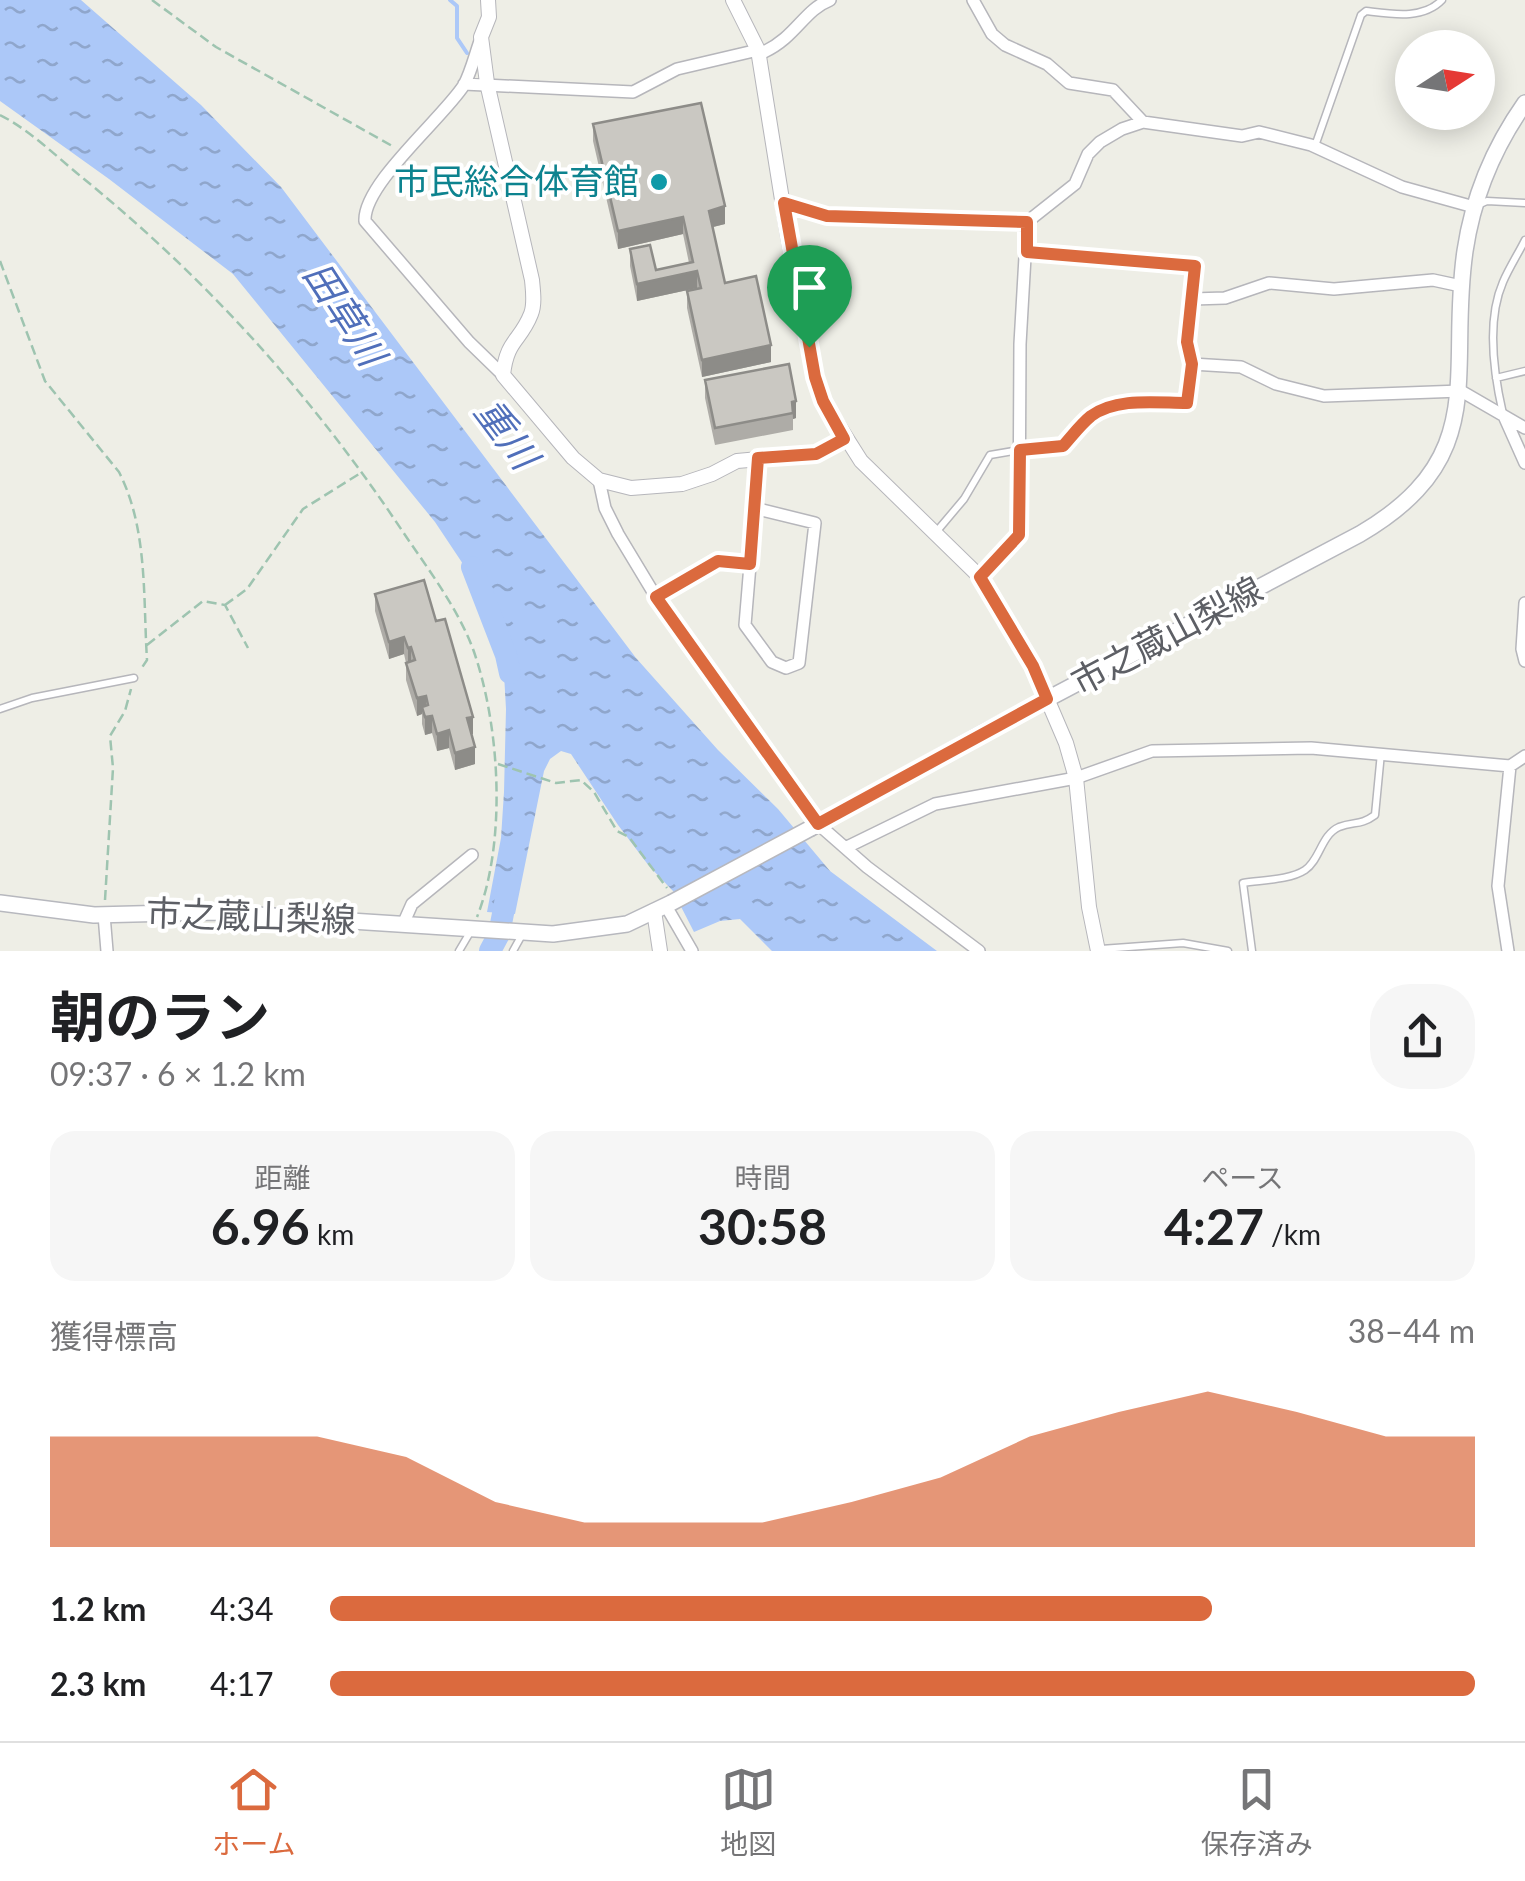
<!DOCTYPE html>
<html lang="ja">
<meta charset="utf-8">
<style>
:root{--surface:#fff;--page:#f6f6f6;--text:#202124;--muted:#757577;--line:#e0e0e0;--accent:#db6a3e}
body{margin:0;font-family:Lato,"Noto Sans JP",sans-serif;background:var(--page);color:var(--text);height:100vh;display:flex;flex-direction:column;font-size:38px;white-space:nowrap}
*{box-sizing:border-box;margin:0}
p{font-size:32px;color:var(--muted)}
.icon{flex:none;width:55px;height:55px;fill:none;stroke:currentColor;stroke-width:2;stroke-linecap:round;stroke-linejoin:round}
.map{position:relative;height:951px;overflow:hidden}
.details{display:flex;flex-direction:column;background:var(--surface);flex:1}
.details>*{flex:none}
.needle{width:65px;rotate:78deg}
.tools{position:absolute;left:1395px;top:30px;display:grid;gap:20px}
.tools a{display:grid;place-items:center;width:100px;height:100px;border-radius:50%;background:var(--surface);box-shadow:0 5px 25px #0003;font-size:50px}
.pin{position:absolute;display:grid;place-items:center;width:85px;height:85px;color:#fff;margin:-102px -42px;border-radius:50% 50% 50% 0;rotate:-45deg;box-shadow:0 0 10px #0007}
.pin .icon{rotate:45deg}
.round{display:grid;place-items:center;flex:none;width:105px;height:105px;border-radius:40px;background:var(--page)}
.headline{display:flex;align-items:center;justify-content:space-between;height:170px;padding:0 50px}
h1{font-size:55px;font-weight:700;line-height:75px}
.stats{display:grid;grid-template-columns:repeat(3,1fr);gap:15px;height:170px;padding:10px 50px}
.stats div{display:grid;align-content:center;border-radius:25px;background:var(--page);text-align:center}
.stats b{font-size:50px;font-weight:700}
.stats small{font-size:28px;font-weight:400}
.stats p{font-size:28px}
.chart{height:280px;padding:20px 50px}
.chart p{display:flex;justify-content:space-between}
.chart svg{width:100%;height:180px;margin-top:10px;fill:var(--accent);opacity:.7}
ul{padding:0 50px;list-style:none;font-size:32px}
li{display:grid;grid-template-columns:160px 120px 1fr;align-items:center;height:75px}
li i{height:25px;border-radius:12px;background:var(--accent)}
.tabs{display:flex;justify-content:space-around;align-items:center;height:140px;border-top:2px solid var(--line);background:var(--surface);font-size:28px;color:var(--muted)}
.tabs a{display:grid;justify-items:center;gap:5px}
.tabs .current{color:var(--accent)}
.map>svg:first-child{display:block}
</style>
<div class="map">
<svg width="1525" height="951" viewBox="0 0 1525 951">
<defs>
<pattern id="water-ripples" width="26" height="14" patternUnits="userSpaceOnUse" patternTransform="scale(2.5)"><rect width="26" height="14" fill="#acc8f8"/><path d="M2 4q2-2 4 0t4 0M15 11q2-2 4 0t4 0" fill="none" stroke="#8fa6cc"/></pattern>
</defs>
<rect width="100%" height="100%" fill="#eeeee6"/>
<path fill="url(#water-ripples)" d="M0,0H81L201,105L281,187L636,658L718,750L778,809L830,871L937,951H772L740,919L720,921L694,932L673,891L649,866L618,825L571,754L561,751L550,759L544,771L515,914L487,912L501,838L504,792L506,709L501,621L435,522L233,274L109,179L0,101Z"/>
<g fill="none" stroke-linecap="round" stroke-linejoin="round">
<path stroke="#acc8f8" stroke-width="4" d="M450,0L457,6V38L467,53"/>
<path stroke="#acc8f8" stroke-width="22" d="M472,567L506,655L510,673
M490,951L499,934L509,883"/>
<g stroke="#b6b6bb" stroke-width="9">
<path id="service" d="M1315,146L1361,15L1366,11C1391,14 1423,20 1442,0
M1478,205L1487,201L1525,203
M1192,363L1187,342L1193,299
M1496,378L1525,371
M1503,414C1494,375 1486,321 1503,282C1509,268 1518,254 1525,240
M937,531L964,499L990,455L1019,450
M0,709L32,698L134,678
M1101,949L1183,943L1228,951
M459,951L472,929
M513,951L523,933
M1252,951L1243,883C1261,880 1290,880 1305,870C1320,860 1321,835 1339,827C1354,821 1360,826 1375,815L1381,753"/>
</g>
<g stroke="#b6b6bb" stroke-width="14">
<path id="minor" d="M973,0L992,34L1005,45L1047,64L1069,83L1113,90L1143,122L1242,136L1259,132L1311,145L1402,187L1474,207
M480,41C475,55 471,72 464,85C443,118 363,184 365,221L469,342L503,375
M464,84L633,92L677,69L758,50L764,52C796,37 804,10 830,0
M784,203L827,216L1027,222
M1027,252L1195,266L1193,299L1225,298L1269,283L1334,289L1433,280L1461,286
M1504,416L1525,463
M1020,450L1063,446C1072,436 1081,424 1091,416C1117,397 1157,403 1187,403L1192,364L1241,367L1276,384L1324,396L1461,391L1525,428
M599,480L605,508L618,534L656,597L818,824L867,867L979,951
M754,508L815,523L799,663L786,668L772,662L745,625L759,457
M980,577L1019,535L1020,344L1027,222L1075,184L1088,154L1100,142L1122,129L1143,122
M656,597L718,561L750,564
M1525,603L1522,649L1525,661
M847,847L935,804L1076,778L1152,751L1311,748L1510,766L1525,756
M666,906L692,951
M104,915L107,951
M404,922L412,904L472,855
M1508,951L1498,886L1510,766"/>
</g>
<g stroke="#b6b6bb" stroke-width="16">
<path id="tertiary" d="M488,0L489,17L481,37L487,83L532,280C533,291 535,304 531,314C520,342 507,339 503,375L573,458L599,480L631,488L682,484L712,474L737,461L816,454L844,439
M733,0L758,50L788,237L815,377L823,401L861,461L980,577L1033,666L1066,743L1076,778L1089,907L1098,951
M654,911L660,951"/>
</g>
<g stroke="#b7b8be" stroke-width="18">
<path id="secondary" d="M811,828L985,732L1360,534C1493,456 1447,374 1465,251C1473,197 1494,147 1525,103
M0,903L94,915L212,912L553,934L627,924L671,903"/>
</g>
<path stroke="#9ec4b0" stroke-width="2.5" stroke-dasharray="10 5" stroke-linecap="butt" d="M152,0L216,47L394,147
M0,115C30,130 58,158 84,179C209,281 314,398 403,532C428,569 457,607 473,649C500,725 507,841 477,917
M0,261L45,381L119,472C148,529 143,597 147,660L141,669
M225,605L247,589L303,509L359,474
M147,645L203,601L225,605L248,648
M498,764L556,783L581,780L594,792L617,831L629,837L667,888
M105,900L113,768L110,736L125,711L131,689"/>
<use href="#service" stroke="#fff" stroke-width="6"/>
<use href="#minor" stroke="#fff" stroke-width="11"/>
<use href="#tertiary" stroke="#fff" stroke-width="14"/>
<use href="#secondary" stroke="#fff" stroke-width="15"/>
<g stroke="#b7b8be" stroke-width="18" stroke-linecap="butt">
<path id="secondary-bridge" d="M671,903L811,828"/>
</g>
<use href="#secondary-bridge" stroke="#fff" stroke-width="15"/>
</g>
<path fill="#aeaca7" d="M593,124L725,224L713,227L725,283L771,362L702,377L687,308V291L697,288L637,301L630,266V249L656,270L689,263L683,234L618,249L593,141Z
M789,364L796,418L793,419V430L715,445L705,398V380Z
M375,594L436,621L473,734H472L475,764L455,770L449,748L437,751L432,733L425,735L422,724V714L417,716L406,680V663L404,654L389,659L375,611Z"/>
<path fill="#8d8c88" d="M725,206V224L709,228V211Z
M683,217V234L618,249V231Z
M697,271V288L637,301V284Z
M771,345V362L702,377V360Z
M796,401V418L793,419L792,402Z
M404,637V654L389,659V642Z
M411,647V664L408,665V648Z
M426,696V713L422,707V714L417,716V698Z
M432,716V733L425,735V717Z
M473,717V734L467,735V718Z
M449,730V748L437,751V734Z
M475,747V764L455,770V753Z"/>
<path fill="#cac8c2" stroke="#8d8c88" stroke-width="2.5" d="M701,103L725,206L709,211L725,283L756,276L771,345L702,360L687,291L701,288L697,271L637,284L630,249L650,245L656,270L693,262L683,217L618,231L593,124Z
M789,364L796,401L792,402L793,413L715,428L705,380Z
M424,580L436,621L445,619L473,717L467,718L475,747L455,753L449,730L437,734L432,716L425,717L422,707L428,705L426,696L417,698L406,663L415,660L411,647L408,648L404,637L389,642L375,594Z"/>
<g fill="none" stroke-linecap="round" stroke-linejoin="round">
<g stroke="#fff" stroke-width="20">
<path id="route" d="M784,203L827,216L1027,222V252L1195,266L1187,342L1192,364L1187,403C1157,403 1117,397 1091,416C1081,424 1072,436 1063,446L1020,450L1019,535L980,577L1033,666L1047,699L818,824L656,597L718,561L750,564L758,458L816,454L844,439L823,401L815,377Z"/>
</g>
<use href="#route" stroke="#db6a3e" stroke-width="12"/>
</g>
<circle fill="#0f9aa8" stroke="#fff" stroke-width="4" cx="659" cy="182" r="10"/>
<g text-anchor="middle" stroke-width="8" stroke-linejoin="round" paint-order="stroke">
<g font-size="35" fill="#0d838f" stroke="#fff" text-anchor="end">
<text x="639" y="194">市民総合体育館</text>
</g>
<g font-size="35" fill="#5d5f65" stroke="#fff">
<text transform="translate(1167 636) rotate(-28)" y="12">市之蔵山梨線</text>
<text transform="translate(251 917) rotate(2)" y="12">市之蔵山梨線</text>
</g>
<g font-size="38" font-style="italic" fill="#506fba" stroke="#fff">
<text transform="translate(344 314) rotate(57)" y="13">田草川</text>
<text transform="translate(506 434) rotate(53)" y="13">重川</text>
</g>
</g>
</svg>
<div class="tools">
<a><svg class="needle" viewBox="-14 -14 28 28"><path d="M0-13l5 13h-10z" fill="#e53935"/><path d="M0 13l5-13h-10z" fill="#757577"/></svg></a>
</div>
<div class="pin" style="left:809px;top:347px;background:#1e9e55"><svg class="icon" aria-label="arrive" viewBox="0 0 24 24"><path d="M6 21V4h12l-3 4 3 4H6"/></svg></div>
</div>
<section class="details">
<div class="headline"><div><h1>朝のラン</h1><p>09:37 · 6 × 1.2 km</p></div><a class="round"><svg class="icon" aria-label="share" viewBox="0 0 24 24"><path d="M12 15V3M7 8l5-5 5 5M5 13v7h14v-7"/></svg></a></div>
<div class="stats">
<div><p>距離</p><b>6.96<small> km</small></b></div>
<div><p>時間</p><b>30:58</b></div>
<div><p>ペース</p><b>4:27<small> /km</small></b></div>
</div>
<div class="chart"><p><span>獲得標高</span>38–44 m</p>
<svg viewBox="0 0 160 44" preserveAspectRatio="none"><path d="M0 44V17L10 17L20 17L30 17L40 22L50 33L60 38L70 38L80 38L90 33L100 27L110 17L120 11L130 6L140 11L150 17L160 17V44z"/></svg>
</div>
<ul>
<li><b>1.2 km</b>4:34<i style="width:77%"></i></li>
<li><b>2.3 km</b>4:17<i style="width:100%"></i></li>
</ul>
</section>
<nav class="tabs">
<a class="current"><svg class="icon" aria-label="home" viewBox="0 0 24 24"><path d="M3 11l9-7 9 7M6 9v11h12V9"/></svg>ホーム</a>
<a><svg class="icon" aria-label="map" viewBox="0 0 24 24"><path d="M3 6l6-2 6 2 6-2v14l-6 2-6-2-6 2zM9 4v14M15 6v14"/></svg>地図</a>
<a><svg class="icon" aria-label="saved" viewBox="0 0 24 24"><path d="M7 4h10v16l-5-4-5 4z"/></svg>保存済み</a>
</nav>
